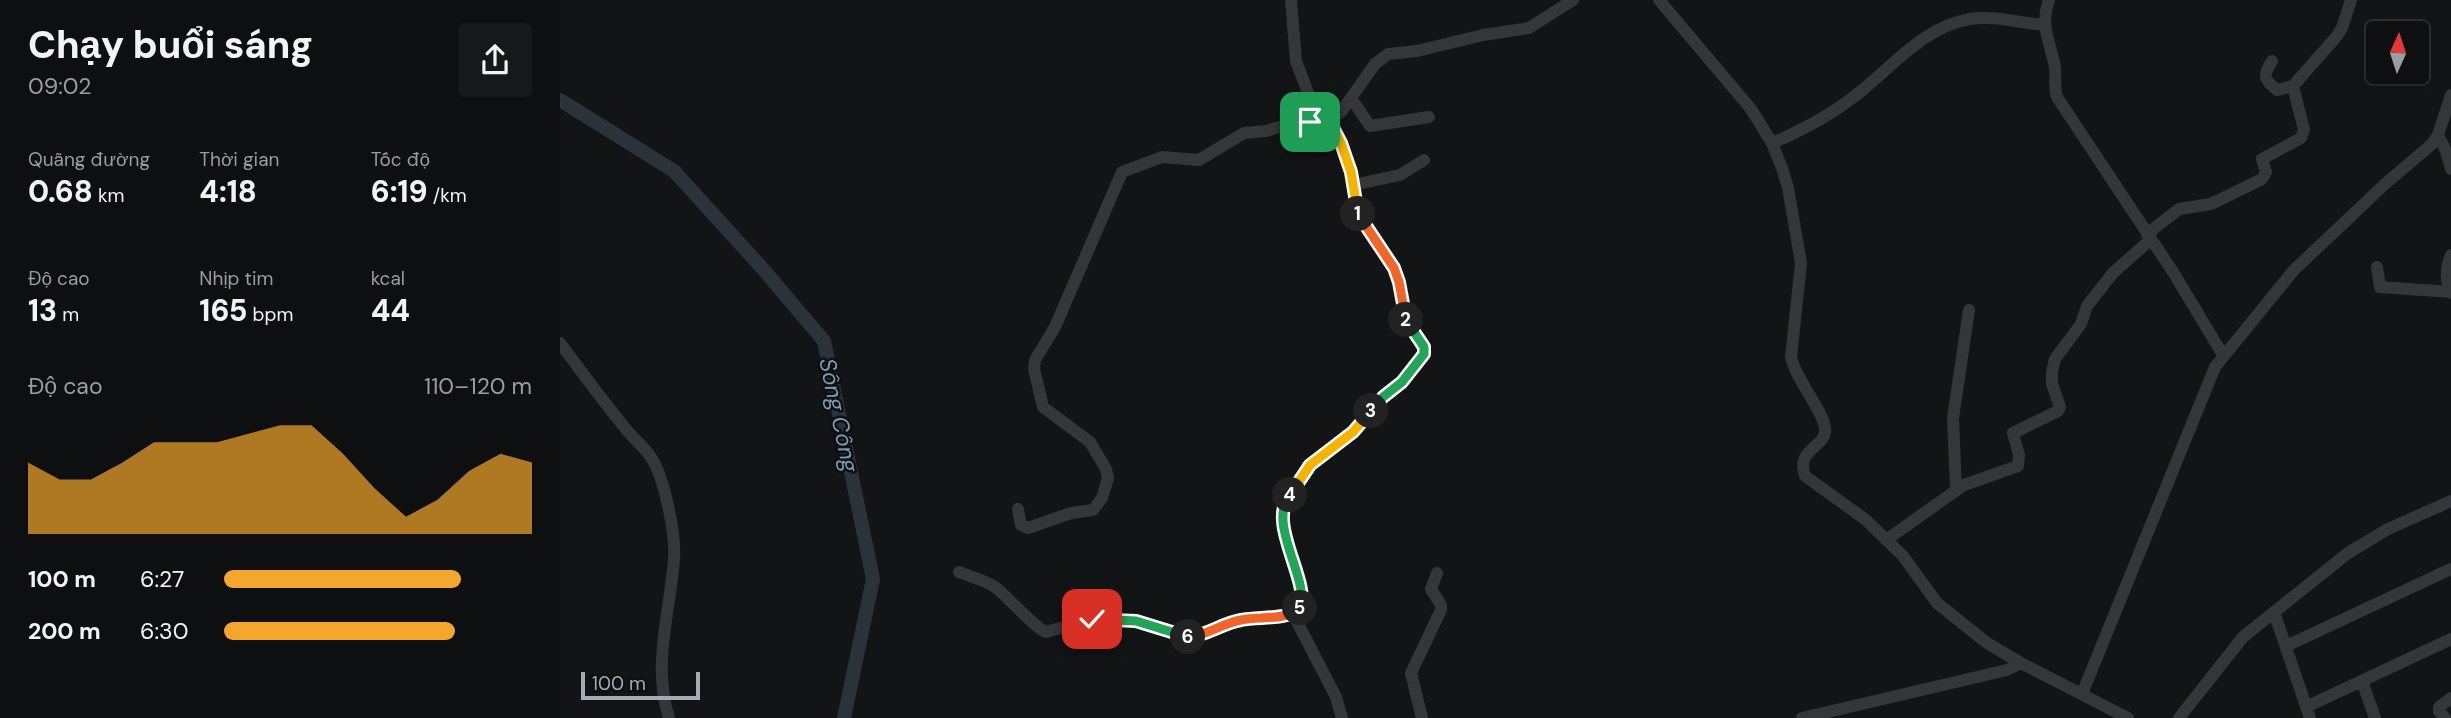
<!DOCTYPE html>
<html lang="vi">
<meta charset="utf-8">
<style>
:root{--surface:#0e0f10;--page:#171819;--text:#f1f3f6;--muted:#9b9c9f;--line:#2e2f30;--accent:#f4a62d}
body{margin:0;font-family:"DM Sans",sans-serif;background:var(--page);color:var(--text);height:100vh;display:flex;flex-direction:column;font-size:26px;white-space:nowrap}
*{box-sizing:border-box;margin:0}
p{font-size:23px;color:var(--muted)}
.icon{flex:none;width:38px;height:38px;fill:none;stroke:currentColor;stroke-width:2;stroke-linecap:round;stroke-linejoin:round}
.map{position:relative;flex:1;overflow:hidden}
.drawer{display:flex;flex-direction:column;background:var(--surface);width:560px}
.drawer>*{flex:none}
.needle{width:46px;rotate:3deg}
.controls{position:absolute;left:1806px;top:21px;display:grid;gap:14px}
.controls a{display:grid;place-items:center;width:63px;height:63px;border-radius:7px;background:var(--surface);box-shadow:0 2px 5px #0004,0 0 0 2px var(--line);font-size:35px}
.scale{position:absolute;left:21px;bottom:18px;width:119px;box-sizing:border-box;padding-left:7px;border:4px solid #a5abb6;border-top:0;font-size:19px;line-height:24px;white-space:nowrap;color:#a5abb6;-webkit-text-stroke:5px #0e0f10;paint-order:stroke}
.pin{position:absolute;display:grid;place-items:center;width:60px;height:60px;color:#fff;margin:-30px;border-radius:14px;box-shadow:0 4px 10px #0006}
.km{position:absolute;width:35px;height:35px;margin:-18px;border-radius:50%;background:#222;color:#fff;font-size:19px;line-height:35px;text-align:center}
.round{display:grid;place-items:center;flex:none;width:74px;height:74px;border-radius:7px;background:var(--page)}
.overview{display:flex;align-items:center;justify-content:space-between;height:119px;padding:0 28px}
h1{font-size:38px;font-weight:800;line-height:52px}
.figures{display:grid;grid-template-columns:repeat(3,1fr);gap:10px;height:119px;padding:7px 28px}
.figures div{display:grid;align-content:center}
.figures b{font-size:30px;font-weight:800}
.figures small{font-size:19px;font-weight:400}
.figures p{font-size:19px}
.chart{height:196px;padding:14px 28px}
.chart p{display:flex;justify-content:space-between}
.chart svg{width:100%;height:126px;margin-top:7px;fill:var(--accent);opacity:.7}
ul{padding:0 28px;list-style:none;font-size:23px}
li{display:grid;grid-template-columns:112px 84px 1fr;align-items:center;height:52px}
li i{height:18px;border-radius:9px;background:var(--accent)}
main{display:flex;flex:1;min-height:0}
.map>svg:first-child{display:block}
</style>
<main>
<section class="drawer">
<div class="overview"><div><h1>Chạy buổi sáng</h1><p>09:02</p></div><a class="round"><svg class="icon" aria-label="share" viewBox="0 0 24 24"><path d="M12 15V3M7 8l5-5 5 5M5 13v7h14v-7"/></svg></a></div>
<div class="figures">
<div><p>Quãng đường</p><b>0.68<small> km</small></b></div>
<div><p>Thời gian</p><b>4:18</b></div>
<div><p>Tốc độ</p><b>6:19<small> /km</small></b></div>
</div>
<div class="figures">
<div><p>Độ cao</p><b>13<small> m</small></b></div>
<div><p>Nhịp tim</p><b>165<small> bpm</small></b></div>
<div><p>kcal</p><b>44</b></div>
</div>
<div class="chart"><p><span>Độ cao</span>110–120 m</p>
<svg viewBox="0 0 160 44" preserveAspectRatio="none"><path d="M0 44V19L10 25L20 25L30 19L40 12L50 12L60 12L70 9L80 6L90 6L100 16L110 28L120 38L130 32L140 22L150 16L160 19V44z"/></svg>
</div>
<ul>
<li><b>100 m</b>6:27<i style="width:77%"></i></li>
<li><b>200 m</b>6:30<i style="width:75%"></i></li>
</ul>
</section>
<div class="map">
<svg width="1891" height="718" viewBox="0 0 1891 718">
<rect width="100%" height="100%" fill="#131415"/>
<g fill="none" stroke-linecap="round" stroke-linejoin="round">
<path stroke="#2a3339" stroke-width="14" d="M0,100L114,171L203,269L264,341L313,579L284,718"/>
<path stroke="#34363a" stroke-width="12" d="M731,0L736,61L759,121
M1099,0L1191,109L1212,143L1222,168L1228,188L1241,263L1231,357C1236,380 1263,410 1265,428C1268,447 1235,448 1245,476L1306,520L1343,556L1377,603L1427,643L1461,663L1568,718
M1489,0C1479,27 1491,42 1495,68C1496,78 1494,87 1497,97L1613,272L1663,355
M1733,86L1777,36L1782,28L1791,0
M791,98L810,126L869,117
M1878,135L1886,151L1891,169
M1212,143C1243,130 1274,113 1300,92C1334,65 1364,27 1410,19C1433,15 1461,23 1484,25
M793,185L840,175L864,160
M1587,234L1619,209L1651,204L1702,179L1706,172L1702,159L1741,138L1744,130L1733,86L1717,90C1703,79 1703,75 1712,61
M1891,255C1886,266 1885,283 1891,293
M1817,267L1820,287L1891,292
M0,343C21,371 42,400 65,428C73,438 83,446 90,456C104,475 116,535 114,559C110,612 92,665 109,718
M1396,490L1393,418L1409,310
M458,509L461,525L468,528L511,513L533,510L542,498L548,478L546,469L530,442L483,407L474,369L475,360L495,327L562,172L602,157L639,160L684,133L706,131L737,122L769,120L781,112L815,64L828,54L857,51L923,35L969,28L1013,0
M1326,540L1404,485L1458,466L1459,455L1453,433L1498,411L1500,407L1492,384V372L1495,359L1521,324L1527,306L1553,273L1590,240
M399,572C411,577 425,580 435,587C447,596 476,629 486,632L532,619L576,621L629,637L638,636L680,620L733,614L739,610L742,596L725,534L722,505L750,465L798,428L820,400L842,382L865,350L847,323L834,268L796,210L791,172L781,143L769,120
M1714,612L1750,718
M733,614L776,697L782,718
M1726,646L1891,569
M1802,681L1815,718
M1522,694L1655,367L1734,270L1825,184L1872,144L1878,135L1891,95
M1746,707L1891,639
M862,718L851,673L881,610V605L871,589L877,573
M1242,718L1447,670L1461,663
M1619,718L1683,637L1788,553L1828,529L1891,501
M1885,718L1879,711V707L1891,698"/>
</g>
<g fill="none" stroke-linecap="round" stroke-linejoin="round">
<g stroke="#fff" stroke-width="14">
<path id="split-1" d="M750,122L769,120L781,143L791,172L798,214"/>
</g>
<g stroke="#fff" stroke-width="14">
<path id="split-2" d="M798,214L834,268L839,282L846,320"/>
</g>
<g stroke="#fff" stroke-width="14">
<path id="split-3" d="M811,411L823,397L842,382L864,354V347L846,320"/>
</g>
<g stroke="#fff" stroke-width="14">
<path id="split-4" d="M730,495L750,465L793,432L811,411"/>
</g>
<g stroke="#fff" stroke-width="14">
<path id="split-5" d="M730,495C706,523 751,582 740,608"/>
</g>
<g stroke="#fff" stroke-width="14">
<path id="split-6" d="M628,637C647,636 662,623 681,620C699,616 727,621 740,608"/>
</g>
<g stroke="#fff" stroke-width="14">
<path id="split-7" d="M532,619L576,621L628,637"/>
</g>
<use href="#split-1" stroke="#f5b400" stroke-width="9"/>
<use href="#split-2" stroke="#f0652b" stroke-width="9"/>
<use href="#split-3" stroke="#22a559" stroke-width="9"/>
<use href="#split-4" stroke="#f5b400" stroke-width="9"/>
<use href="#split-5" stroke="#22a559" stroke-width="9"/>
<use href="#split-6" stroke="#f0652b" stroke-width="9"/>
<use href="#split-7" stroke="#22a559" stroke-width="9"/>
</g>
<g text-anchor="middle" stroke-width="5" stroke-linejoin="round" paint-order="stroke">
<g font-size="23" font-style="italic" fill="#7b9bb2" stroke="#0e0f10">
<text transform="translate(279 415) rotate(78)" y="8">Sông Công</text>
</g>
</g>
</svg>
<div class="controls">
<a><svg class="needle" viewBox="-14 -14 28 28"><path d="M0-13l5 13h-10z" fill="#e53935"/><path d="M0 13l5-13h-10z" fill="#9b9c9f"/></svg></a>
</div>
<div class="scale">100 m</div>
<div class="pin" style="left:750px;top:122px;background:#1e9e55"><svg class="icon" aria-label="arrive" viewBox="0 0 24 24"><path d="M6 21V4h12l-3 4 3 4H6"/></svg></div>
<div class="pin" style="left:532px;top:619px;background:#d93025"><svg class="icon" aria-label="check" viewBox="0 0 24 24"><path d="M5 12l5 5 9-10"/></svg></div>
<b class="km" style="left:798px;top:214px">1</b>
<b class="km" style="left:846px;top:320px">2</b>
<b class="km" style="left:811px;top:411px">3</b>
<b class="km" style="left:730px;top:495px">4</b>
<b class="km" style="left:740px;top:608px">5</b>
<b class="km" style="left:628px;top:637px">6</b>
</div>
</main>
